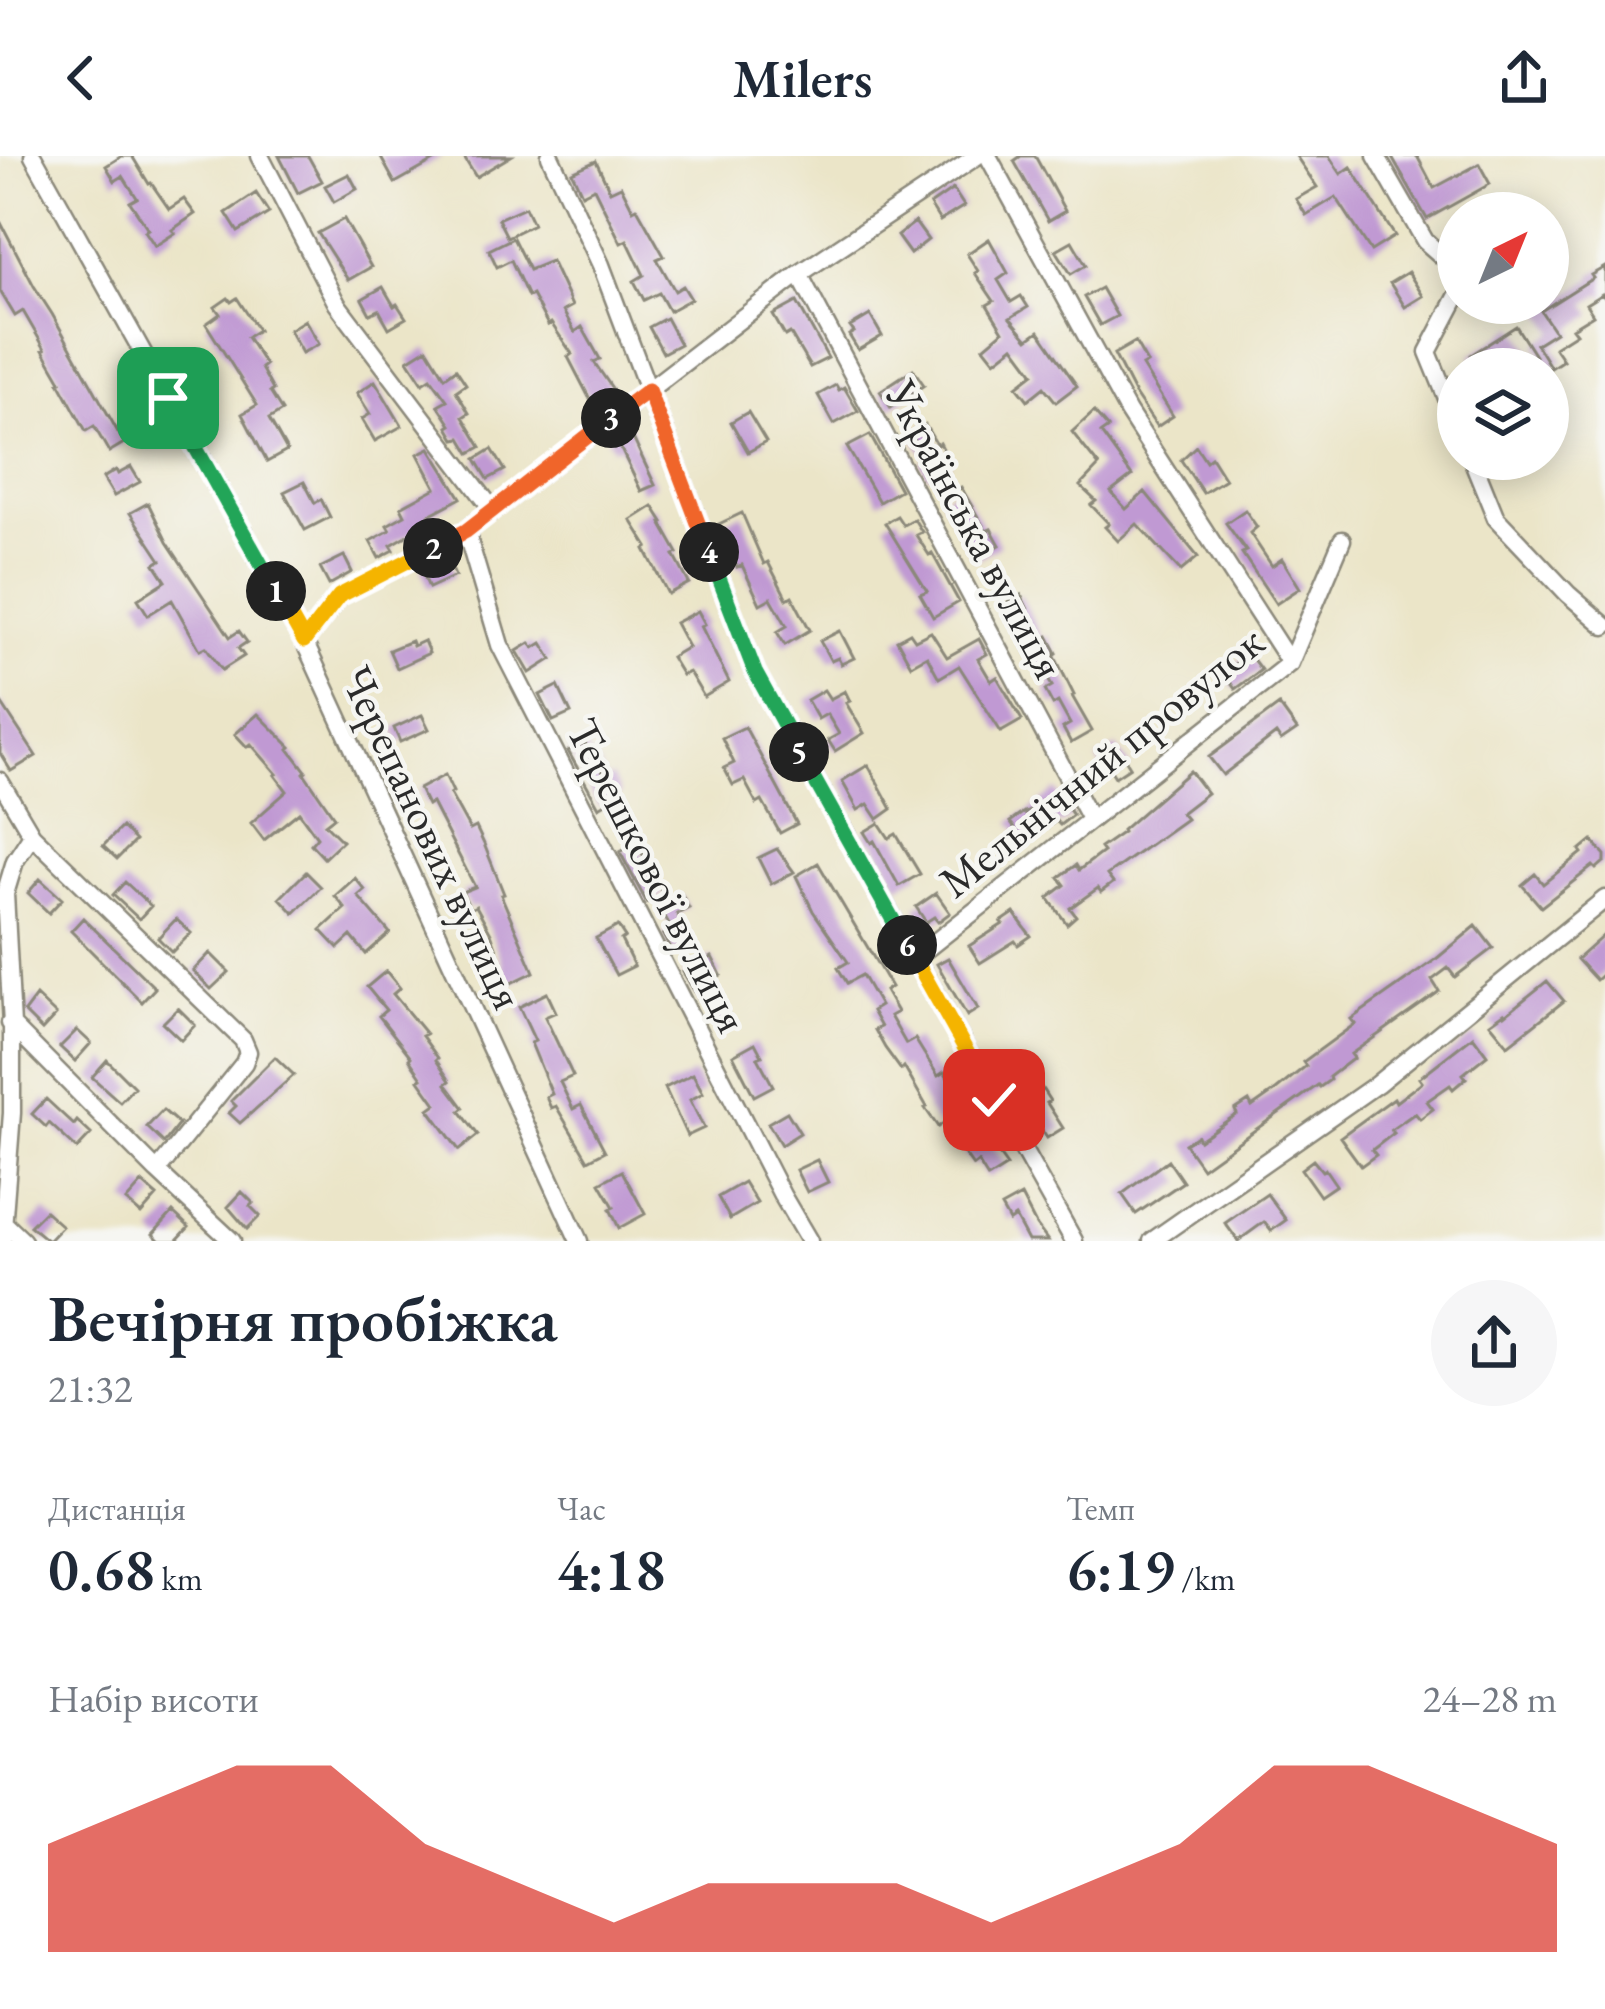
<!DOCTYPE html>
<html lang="uk">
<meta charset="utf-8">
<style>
:root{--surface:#fff;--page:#f6f6f7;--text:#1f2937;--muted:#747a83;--accent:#d93025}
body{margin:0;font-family:"EB Garamond",serif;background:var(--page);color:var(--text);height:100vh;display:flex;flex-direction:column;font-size:45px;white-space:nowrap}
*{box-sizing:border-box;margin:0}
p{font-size:39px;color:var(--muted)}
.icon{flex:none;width:66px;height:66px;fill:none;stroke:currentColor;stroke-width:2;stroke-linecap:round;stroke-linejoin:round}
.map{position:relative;height:1085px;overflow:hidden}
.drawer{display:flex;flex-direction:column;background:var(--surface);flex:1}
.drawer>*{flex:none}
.needle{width:78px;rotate:43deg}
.fabs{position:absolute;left:1437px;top:36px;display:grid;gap:24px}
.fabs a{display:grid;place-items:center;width:132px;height:132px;border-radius:50%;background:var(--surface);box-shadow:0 6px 30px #0003;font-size:60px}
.pin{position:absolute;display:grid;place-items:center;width:102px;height:102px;color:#fff;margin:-51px;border-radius:24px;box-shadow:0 6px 18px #0006}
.km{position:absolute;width:60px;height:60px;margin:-30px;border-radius:50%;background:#222;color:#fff;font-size:33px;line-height:60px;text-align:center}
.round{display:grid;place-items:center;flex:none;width:126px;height:126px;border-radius:63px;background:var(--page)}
.head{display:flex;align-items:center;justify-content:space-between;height:204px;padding:0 48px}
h1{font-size:66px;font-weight:600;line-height:90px}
.stats{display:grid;grid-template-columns:repeat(3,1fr);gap:18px;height:204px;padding:12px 48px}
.stats div{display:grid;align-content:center}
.stats b{font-size:60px;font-weight:600}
.stats small{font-size:33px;font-weight:400}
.stats p{font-size:33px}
.chart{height:336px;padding:24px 48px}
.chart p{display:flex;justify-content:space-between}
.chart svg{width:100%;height:216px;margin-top:12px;fill:var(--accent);opacity:.7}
header{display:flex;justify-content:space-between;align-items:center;height:156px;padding:0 48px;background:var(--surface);font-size:54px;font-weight:600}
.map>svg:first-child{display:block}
</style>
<header><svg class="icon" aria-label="back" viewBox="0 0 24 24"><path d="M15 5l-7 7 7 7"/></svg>Milers<svg class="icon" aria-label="share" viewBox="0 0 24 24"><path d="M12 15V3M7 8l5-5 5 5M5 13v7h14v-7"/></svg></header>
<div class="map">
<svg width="1605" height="1085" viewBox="0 0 1605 1085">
<rect width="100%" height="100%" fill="#f6f6f2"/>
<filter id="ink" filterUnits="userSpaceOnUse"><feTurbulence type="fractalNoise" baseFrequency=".00833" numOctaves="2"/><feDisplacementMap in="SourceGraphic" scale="24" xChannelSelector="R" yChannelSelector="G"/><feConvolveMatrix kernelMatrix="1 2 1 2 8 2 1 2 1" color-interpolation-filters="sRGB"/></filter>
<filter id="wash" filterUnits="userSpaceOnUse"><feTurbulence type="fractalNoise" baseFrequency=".004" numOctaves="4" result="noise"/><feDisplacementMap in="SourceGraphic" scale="48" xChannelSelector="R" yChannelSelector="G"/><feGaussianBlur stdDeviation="2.7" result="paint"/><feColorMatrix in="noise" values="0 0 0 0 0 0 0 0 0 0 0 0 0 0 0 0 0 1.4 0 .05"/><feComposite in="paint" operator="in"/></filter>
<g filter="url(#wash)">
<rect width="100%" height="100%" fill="#ebe5c8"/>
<g id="blocks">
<path fill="#c099d3" d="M122,0H132L149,28L151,27L169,53L184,43L195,58L172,74L175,77L155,90L145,75L148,73L130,46L137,42L123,20L115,25L106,10Z
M279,0H308L322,25L298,37Z
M380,0H443L395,27Z
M463,0H511L476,21Z
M1021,0H1035L1065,55L1048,65L1014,5Z
M1296,0H1329L1341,18L1351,11L1395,80L1371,95L1336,41L1306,59L1296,43L1317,31Z
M1391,0H1417L1434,32L1479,8L1490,28L1427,63Z
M596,5L610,35L621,30L633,54L637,52L664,100L657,103L675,135L683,130L691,143L669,155L659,137L644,144L634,125L644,119L627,84L621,87L594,32L582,38L572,16Z
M349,18L357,33L334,46L325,30Z
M953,33L964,50L940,65L930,49Z
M256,37L269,57L238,76L226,57Z
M525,51L533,68L507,81L498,63Z
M344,63L371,111L348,124L318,77Z
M0,65L34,130L52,158L124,287L109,296L94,270L86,275L59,226L61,225L43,194L45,193L23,155L15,160L0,135Z
M915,66L928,84L910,98L897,80Z
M513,82L529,114L551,105L572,150L563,155L575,176L582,171L600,203L594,206L614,235L593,249L568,201L572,198L551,167L548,169L532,139L528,141L511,104L497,111L489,94Z
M989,83L1008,117L998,124L1011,146L1021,140L1028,151L1010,162L1028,183L1039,175L1077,230L1056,246L1044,231L1028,244L1017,230L1034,217L1014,190L995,205L984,191L1003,175L987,149L994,145L975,117L978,115L967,98Z
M1072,85L1086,109L1071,118L1056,94Z
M1605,111V142L1602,138L1586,148L1593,159L1572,172L1576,177L1554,191L1563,204L1551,212L1536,188L1555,176L1541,155L1593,122L1591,119Z
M1408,116L1423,140L1405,151L1390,127Z
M383,131L394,150L397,148L406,162L389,172L379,154L370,158L362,143Z
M1101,132L1117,160L1100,169L1084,141Z
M228,142L231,146L237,142L258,174L247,181L265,209L261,212L273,234L270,236L282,255L269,263L287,295L267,306L242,258L257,249L206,168L220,158L215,151Z
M797,146L828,202L810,211L790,177L785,180L773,159Z
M870,159L882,180L858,194L849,179L854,176L850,171Z
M666,162L680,188L663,197L649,171Z
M305,164L319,188L302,197L289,174Z
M1516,170L1535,200L1514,213H1480L1471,199Z
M1135,186L1147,207L1142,210L1173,260L1157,271L1134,237L1114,198Z
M427,192L445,221L456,213L466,228L456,235L469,257L463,261L481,291L470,297L461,282L455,283L448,271L451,269L438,249L447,244L431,222L423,227L408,204Z
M913,213L924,229L891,252L880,235Z
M375,225L402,270L375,285L362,263L370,258L357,237Z
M836,229L839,234L844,231L858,255L834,268L818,239Z
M748,256L766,286L748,296L731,266Z
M1094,256L1108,272L1101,277L1132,320L1111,336L1126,353L1145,336L1198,401L1181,415L1137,368L1118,385L1105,371L1109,368L1091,349L1096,345L1080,330L1099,310L1072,276Z
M628,266L635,278L632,280L655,329L641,335L619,289L614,292L607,282Z
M925,269L937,289L940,287L951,308L928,320L920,306L926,302L911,278Z
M870,279L900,334L879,346L847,291Z
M1196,290L1206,305L1211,301L1225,323L1203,337L1181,304Z
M430,292L461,342L429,359L432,365L391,389L394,394L379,402L370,385L390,374L387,369L405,359L401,351L436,332L418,298Z
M492,293L505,314L488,323L476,303Z
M131,311L140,326L114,340L103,322L116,314L118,318Z
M304,326L315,347L321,343L330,361L305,374L284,336Z
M961,331L986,375L991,373L1000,389L975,404L941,343Z
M148,347L167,386L230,481L239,475L247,486L238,492L244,500L222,514L206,491L200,494L172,444L148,459L138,443L166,425L155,408L161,404L130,357Z
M653,350L663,366L661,367L678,397L674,399L689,427L668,438L645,393L648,391L631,364Z
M1245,354L1257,371L1250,377L1272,410L1282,403L1300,432L1276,448L1242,397L1246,395L1226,367Z
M742,357L764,408L768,406L787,443L792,440L810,474L785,489L777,476L787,470L771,442L760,448L742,409L737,411L719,368Z
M897,360L903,369L914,363L922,376L916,379L929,399L932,397L959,446L933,461L920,438L927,435L885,367Z
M344,400L352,416L329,429L320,412Z
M447,401L455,420L429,432L421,413Z
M1021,439L1042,483L1048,480L1057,497L1054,499L1074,539L1072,540L1092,575L1071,587L1063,572L1070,568L1058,546L1053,549L1045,534L1052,530L1038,507L1033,510L1001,450Z
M698,455L705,468L701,470L729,526L704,541L689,516L682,519L671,501L688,491L675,467Z
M840,475L854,502L841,508L838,502L831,505L820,485Z
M931,476L947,501L979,483L987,498L978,503L991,525L997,521L1022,564L1001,576L959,510L939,522L927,500L911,509L897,484L910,477L915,484Z
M411,485L413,490L424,485L429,497L397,512L389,494Z
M530,487L534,492L542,487L552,503L530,517L517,495Z
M1249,498L1261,514L1235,533L1223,516Z
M558,530L571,557L553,565L540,539Z
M824,534L830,543L845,535L850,545L846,547L864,577L835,595L828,584L839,578L827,558L818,563L807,544Z
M0,545L36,600L11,615L0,597Z
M1279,549L1297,574L1281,585L1276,578L1223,619L1209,601Z
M258,558L291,591L289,593L306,615L304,617L334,661L325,668L342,685L324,702L311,688L317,681L299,656L264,684L251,667L287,635L275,619L277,618L251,588L247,591L235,578Z
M422,559L429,573L400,586L394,572Z
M745,571L797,668L780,677L762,645L757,648L744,624L733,629L724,612L734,607L722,582Z
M585,587L594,606L597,605L607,623L612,621L621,638L599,651L568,595Z
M1117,590L1130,611L1115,621L1110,613L1105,616L1097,603Z
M868,609L892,653L878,663L868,648L858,654L842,625Z
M1190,615L1207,637L1181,657L1186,663L1107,719L1113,727L1101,736L1098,732L1070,752L1076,760L1067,768L1048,742L1065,729L1059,721L1076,709L1079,714L1103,696L1100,692L1123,676L1122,674Z
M445,619L453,636L450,638L470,674L476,671L484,688L504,738L501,739L534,816L509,828L491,777L476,750L470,753L462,736L475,731L432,647L427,649L419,633Z
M1055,634L1073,659L1060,669L1056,665L1026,687L1010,666L1024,656L1025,658Z
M879,667L889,682L896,678L920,718L899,730L874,685L871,687L864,676Z
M122,671L135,685L117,703L103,690Z
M1592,684L1605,699V705L1596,713L1593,710L1541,751L1522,729L1535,718L1543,728L1582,697L1580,694Z
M637,687L663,738L647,747L620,696Z
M777,693L794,716L771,728L758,702Z
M818,707L891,831L885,835L897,856L890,860L906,888L915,883L938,920L944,916L953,930L951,932L1007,1010L988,1022L978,1006L973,1010L963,996L969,992L949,963L938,971L925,952L927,951L904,911L901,914L885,892L875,874L881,871L872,855L880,850L862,819L847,827L838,812L848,806L813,755L796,720Z
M306,716L321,731L294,757L280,742Z
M355,722L365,734L358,740L390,777L366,798L351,780L338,792L321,774L345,752L335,740Z
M40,723L62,743L49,757L28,737Z
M125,726L151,750L139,763L113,739Z
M936,737L950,757L938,766L934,761L926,766L916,751Z
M682,739L689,752L677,758L692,785L672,796L663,779L667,777L665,773L670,770L660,751Z
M1014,757L1031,780L1018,789L1015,785L980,807L969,790L1003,768L1001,766Z
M83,762L155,832L142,846L71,775Z
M176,763L191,777L172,796L158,782Z
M618,770L625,781L621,784L634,810L616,819L596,782Z
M1476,770L1493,792L1455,821L1448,812L1432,824L1439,835L1437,837L1351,898L1354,902L1329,921L1330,924L1320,931L1318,929L1202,1012L1185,988L1197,980L1199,984L1237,958L1235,954L1249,945L1252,951L1276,934L1306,910L1303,906L1355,868L1351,863L1435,804Z
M1605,778V816L1596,824L1577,803Z
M210,797L229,816L211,833L193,815Z
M712,801L721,819L711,824L734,868L719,876L683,816Z
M948,802L978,853L967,860L937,808Z
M386,815L400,832L393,838L426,878L422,880L438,902L436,904L450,925L446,928L464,952L460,955L478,979L459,994L429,953L436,948L419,924L422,922L409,903L411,901L379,860L386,854L367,831Z
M1547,825L1564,845L1508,889L1490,867L1504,857L1505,859Z
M547,837L556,856L545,861L573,920L560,926L573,953L581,949L605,995L588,1004L556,950L551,952L546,941L552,938L531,887L535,885L519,851Z
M36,840L56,859L42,874L24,856Z
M178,852L195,869L181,884L163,867Z
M77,874L91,887L75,905L60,891Z
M1473,880L1487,899L1463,918L1466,922L1453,933L1450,929L1427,945L1433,953L1420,963L1415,957L1391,974L1394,977L1372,994L1376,999L1361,1010L1340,981L1394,942L1396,946L1422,926L1419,922Z
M755,887L762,900L758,902L773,930L754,940L733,899Z
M275,901L294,919L240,967L229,957L236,950L231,945Z
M107,904L134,931L120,946L92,921Z
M693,918L703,937L690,944L704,972L687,980L665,932Z
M1041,931L1050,945L1047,947L1063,972L1047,982L1021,943Z
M46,943L74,969L77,965L91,978L77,993L49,967L46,971L32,958Z
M163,954L179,968L164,987L147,971Z
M787,956L800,977L781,989L768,967Z
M817,1004L828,1026L807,1036L796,1014Z
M1168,1004L1183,1026L1136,1058L1122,1038Z
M1313,1004L1322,1015L1325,1013L1336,1029L1320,1040L1301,1013Z
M622,1015L645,1058L619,1072L610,1053L614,1051L600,1027Z
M744,1026L757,1047L730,1063L718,1041Z
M142,1027L157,1040L141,1058L126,1045Z
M242,1036L253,1047L250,1050L260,1060L247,1073L228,1051Z
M1267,1038L1286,1064L1271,1075L1264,1066L1238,1085L1225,1067Z
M1021,1040L1036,1069L1048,1085H1028L1015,1061L1009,1065L1001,1051Z
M45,1055L62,1070L48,1085L30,1070Z
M173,1056L189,1071L176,1085H160L153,1078Z"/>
</g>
</g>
<g filter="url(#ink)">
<use href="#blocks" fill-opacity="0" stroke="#8b887a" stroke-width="3"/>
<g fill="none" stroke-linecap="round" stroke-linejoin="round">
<g stroke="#8b887a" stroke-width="21">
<path id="minor" d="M33,0L304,485L579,1085
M260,0L337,148L493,354
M550,0L601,109L755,516L1074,1085
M988,0L1128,256L1290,507
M1376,0L1425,85L1458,114
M799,118L1090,663
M1458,139L1428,196L1458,269
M1472,303L1496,362L1568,438L1605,470
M466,375L500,489L782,1039L809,1085
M304,485L339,440L466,375L799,118L977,0
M0,625L32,679L243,884L248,896L244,907L157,1015
M915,802L1290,507L1342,384
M10,867L157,1015L232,1085
M3,1066L23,1085
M2,1085L12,957V869L5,738L15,705L32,679
M1152,1085L1377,928L1605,743"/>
</g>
<use href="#minor" stroke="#fff" stroke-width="16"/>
</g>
</g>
<g fill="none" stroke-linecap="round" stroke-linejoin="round" filter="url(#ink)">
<g stroke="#fff" stroke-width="24">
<path id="split-1" d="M168,242L276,435"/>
</g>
<g stroke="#fff" stroke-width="24">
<path id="split-2" d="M276,435L304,485L339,440L433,392"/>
</g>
<g stroke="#fff" stroke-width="24">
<path id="split-3" d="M433,392L466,375L611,262"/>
</g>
<g stroke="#fff" stroke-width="24">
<path id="split-4" d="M611,262L648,234L709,396"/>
</g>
<g stroke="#fff" stroke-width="24">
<path id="split-5" d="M709,396L755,516L799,596"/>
</g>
<g stroke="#fff" stroke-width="24">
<path id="split-6" d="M799,596L907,789"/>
</g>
<g stroke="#fff" stroke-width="24">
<path id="split-7" d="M907,789L994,944"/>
</g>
<use href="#split-1" stroke="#22a559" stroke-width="15"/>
<use href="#split-2" stroke="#f5b400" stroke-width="15"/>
<use href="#split-3" stroke="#f0652b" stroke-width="15"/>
<use href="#split-4" stroke="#f0652b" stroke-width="15"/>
<use href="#split-5" stroke="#22a559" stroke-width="15"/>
<use href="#split-6" stroke="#22a559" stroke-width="15"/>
<use href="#split-7" stroke="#f5b400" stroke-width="15"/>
</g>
<g text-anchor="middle" stroke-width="9" stroke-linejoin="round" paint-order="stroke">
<g font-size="45" fill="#2b2b2b" stroke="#f6f6f2">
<text transform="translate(976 373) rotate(62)" y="16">Українська вулиця</text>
<text transform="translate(1101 605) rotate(-39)" y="16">Мельнiчний провулок</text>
<text transform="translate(433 681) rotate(65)" y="16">Черепанових вулиця</text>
<text transform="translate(658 719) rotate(63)" y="16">Терешкової вулиця</text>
</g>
</g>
</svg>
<div class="fabs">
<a><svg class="needle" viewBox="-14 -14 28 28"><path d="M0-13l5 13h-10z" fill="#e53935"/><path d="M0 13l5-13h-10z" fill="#747a83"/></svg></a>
<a><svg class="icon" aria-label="layers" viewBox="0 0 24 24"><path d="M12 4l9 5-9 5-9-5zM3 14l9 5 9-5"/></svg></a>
</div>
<div class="pin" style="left:168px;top:242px;background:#1e9e55"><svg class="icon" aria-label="arrive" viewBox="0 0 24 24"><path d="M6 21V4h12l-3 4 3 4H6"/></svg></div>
<div class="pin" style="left:994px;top:944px;background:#d93025"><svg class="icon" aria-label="check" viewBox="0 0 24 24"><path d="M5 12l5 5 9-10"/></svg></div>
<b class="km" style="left:276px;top:435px">1</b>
<b class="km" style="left:433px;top:392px">2</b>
<b class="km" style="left:611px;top:262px">3</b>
<b class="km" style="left:709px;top:396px">4</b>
<b class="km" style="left:799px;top:596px">5</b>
<b class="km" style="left:907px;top:789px">6</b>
</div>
<section class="drawer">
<div class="head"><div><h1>Вечірня пробіжка</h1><p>21:32</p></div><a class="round"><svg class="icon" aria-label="share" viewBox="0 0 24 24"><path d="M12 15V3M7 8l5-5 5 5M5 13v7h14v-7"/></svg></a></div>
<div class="stats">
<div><p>Дистанція</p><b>0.68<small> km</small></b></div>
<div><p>Час</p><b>4:18</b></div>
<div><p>Темп</p><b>6:19<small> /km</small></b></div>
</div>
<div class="chart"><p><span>Набір висоти</span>24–28 m</p>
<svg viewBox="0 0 160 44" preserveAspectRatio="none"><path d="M0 44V22L10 14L20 6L30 6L40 22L50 30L60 38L70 30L80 30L90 30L100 38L110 30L120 22L130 6L140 6L150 14L160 22V44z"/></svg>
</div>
</section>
